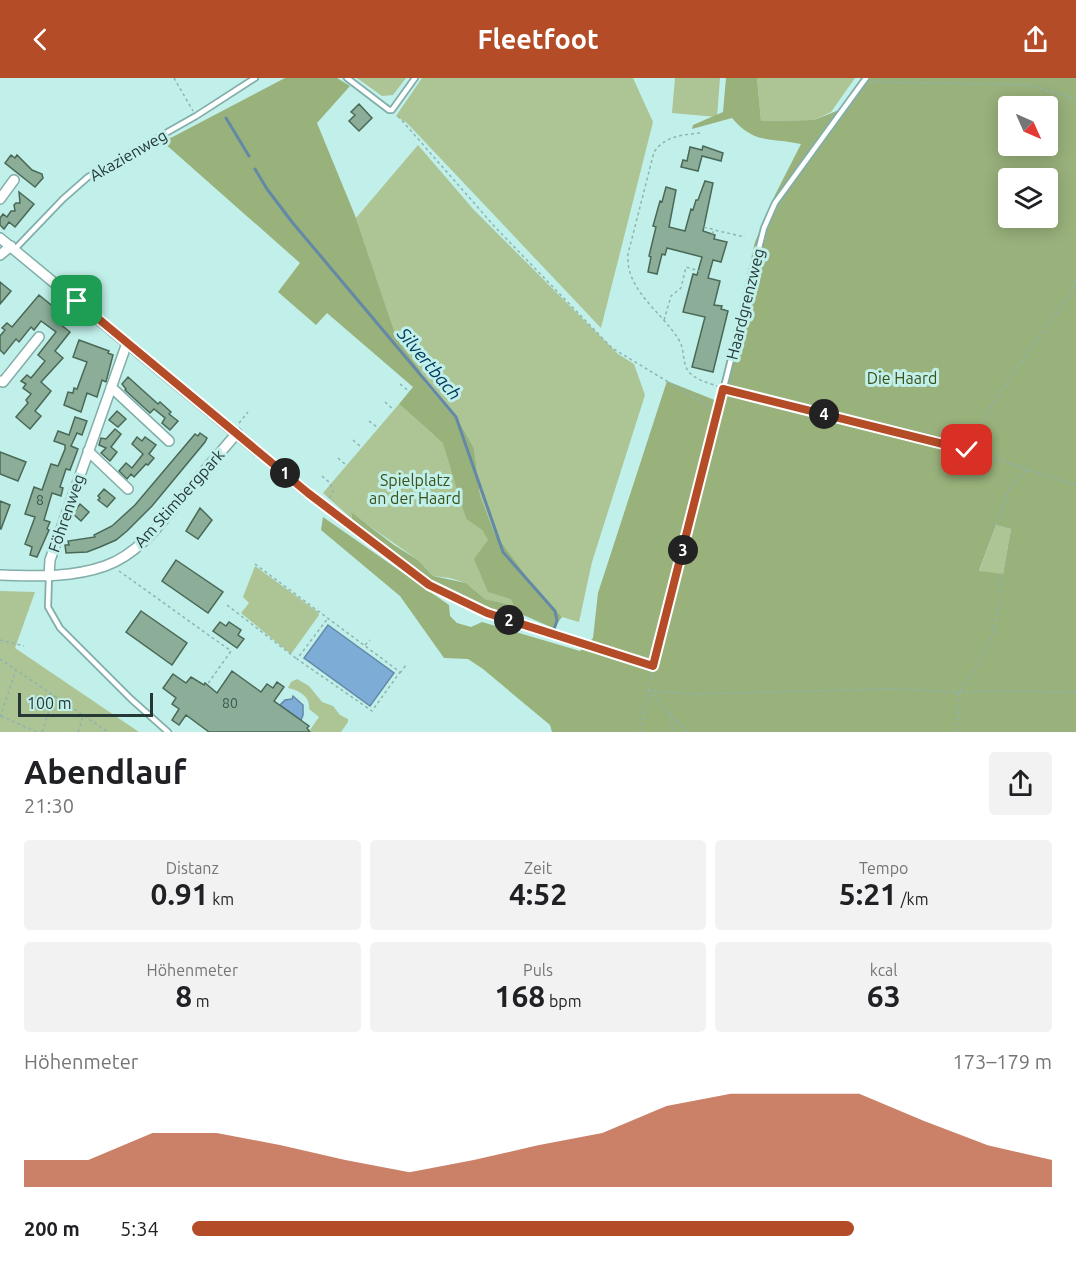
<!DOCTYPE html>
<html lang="de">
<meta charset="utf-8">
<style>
:root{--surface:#fff;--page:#f2f2f2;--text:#202124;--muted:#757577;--accent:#b44c27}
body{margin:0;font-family:Ubuntu,sans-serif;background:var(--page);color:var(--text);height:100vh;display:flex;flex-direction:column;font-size:22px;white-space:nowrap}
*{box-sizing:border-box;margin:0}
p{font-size:20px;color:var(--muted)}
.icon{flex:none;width:33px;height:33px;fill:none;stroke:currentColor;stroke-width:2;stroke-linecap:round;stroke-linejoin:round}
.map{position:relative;height:654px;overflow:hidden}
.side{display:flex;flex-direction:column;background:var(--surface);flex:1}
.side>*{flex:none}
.needle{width:39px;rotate:135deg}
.fabs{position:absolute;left:998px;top:18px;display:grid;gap:12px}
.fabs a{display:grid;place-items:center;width:60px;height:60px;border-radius:6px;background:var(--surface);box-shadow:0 3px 15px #0003;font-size:30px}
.scale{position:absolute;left:18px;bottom:15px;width:135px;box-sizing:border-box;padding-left:6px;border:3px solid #263836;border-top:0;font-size:16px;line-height:21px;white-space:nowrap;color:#263836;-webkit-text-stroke:4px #c1efe9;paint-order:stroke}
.pin{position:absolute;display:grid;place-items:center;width:51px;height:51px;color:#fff;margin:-26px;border-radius:12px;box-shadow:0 3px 9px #0006}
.km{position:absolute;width:30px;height:30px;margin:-15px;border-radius:50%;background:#222;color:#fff;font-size:16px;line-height:30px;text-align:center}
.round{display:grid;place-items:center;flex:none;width:63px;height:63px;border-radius:6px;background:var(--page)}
.overview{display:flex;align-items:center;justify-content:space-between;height:102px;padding:0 24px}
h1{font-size:33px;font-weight:600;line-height:45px}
.stats{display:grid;grid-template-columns:repeat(3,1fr);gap:9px;height:102px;padding:6px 24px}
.stats div{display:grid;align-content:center;border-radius:6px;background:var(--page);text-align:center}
.stats b{font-size:30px;font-weight:600}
.stats small{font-size:16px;font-weight:400}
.stats p{font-size:16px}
.chart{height:168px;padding:12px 24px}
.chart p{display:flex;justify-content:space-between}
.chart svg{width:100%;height:108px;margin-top:6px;fill:var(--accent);opacity:.7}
ul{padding:0 24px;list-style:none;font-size:20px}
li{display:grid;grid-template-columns:96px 72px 1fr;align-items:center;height:45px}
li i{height:15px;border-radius:8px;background:var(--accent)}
header{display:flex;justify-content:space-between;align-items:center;height:78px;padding:0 24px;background:var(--accent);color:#fff;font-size:27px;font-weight:600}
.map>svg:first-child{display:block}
</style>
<header><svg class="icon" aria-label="back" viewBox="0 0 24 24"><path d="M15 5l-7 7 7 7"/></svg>Fleetfoot<svg class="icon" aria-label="share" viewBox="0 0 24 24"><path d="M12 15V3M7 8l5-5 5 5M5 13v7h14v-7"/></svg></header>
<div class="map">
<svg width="1076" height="654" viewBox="0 0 1076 654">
<rect width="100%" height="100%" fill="#c1efe9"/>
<path fill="#adc494" d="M357,0H406L393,17L382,18Z
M422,0H633L653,44L601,250L407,45L396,38Z
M675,0H720L717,39L672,35Z
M757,0H855L831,34L814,42L761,43Z
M418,67L474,132L618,276L634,286L645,317L592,484L579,544L562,539L533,507L494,454L480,417L474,370L461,347L425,305L420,292L397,261L356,140Z
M399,326L434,357L442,354L466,441L482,452L488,462L515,529L485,521L466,505L450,500L433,498L418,482L351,435L352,441L323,415Z
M996,447L1011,451L1003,496L979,494Z
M255,488L318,534L319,537L291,576L241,535L249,525L243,519Z
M0,513L35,514L15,570L139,654H0Z
M297,601L309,608L322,624L333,628L340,637L348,641V644L341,654H311L310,652L319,639L309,631C311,619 299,612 288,610L291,604Z"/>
<path fill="#99b17b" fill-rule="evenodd" d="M285,0H337L350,8L317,45L356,140L397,261L420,292L425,305L461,347L474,370L480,417L494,454L533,507L562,539L553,550L521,536L512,541L445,511L416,494L352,441L351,434L394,467L418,482L433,498L466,505L485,521L514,528L511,521L488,514L474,481L488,462L482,452L466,441L443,365L399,326L413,309L327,235L316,247L278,214L300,185L163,64Z
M726,0H757L761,43L814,42L849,28L869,0H1076V654H552L550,647L483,591L468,581L444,580L400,518L321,452L323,439L449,527L450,538L457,545L471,549L482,544L580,573L593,560L598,515L667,303L717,323L755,164L775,117L801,66C770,59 755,67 732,40L692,51L693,47L723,34ZM1008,28H1047V68H1008ZM1008,100H1047V140H1008ZM996,447L1011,451L1003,496L979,493Z"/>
<path fill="#7dacd6" stroke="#6389a6" stroke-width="1.5" d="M328,547L394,595L370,628L304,580Z
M293,618L303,627V637L301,642L280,627L285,622L292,621Z"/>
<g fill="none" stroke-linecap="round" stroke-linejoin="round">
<path stroke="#6389a6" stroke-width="3" d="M226,40L249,78
M255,91L267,111L292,144L456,339L503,474L555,533L557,543L554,551"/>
</g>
<path fill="#8cae99" stroke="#496956" stroke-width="1.5" d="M359,26L372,40L359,53L349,43L355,37L351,34Z
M703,68L723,75L721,83L702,78L698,93L681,89L683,82L687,83L690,69L702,72Z
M11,77L15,80L17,77L32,92L42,96L43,100L35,109L5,85Z
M705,103L713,105L703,153L715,157L714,161L727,164L721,184L713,182L708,200L720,203L714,227L722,228L721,231L728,233L713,294L692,289L705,239L683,234L693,196L697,197L702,179L667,170L665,177L662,176L657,196L648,194L651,179L649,178L656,149L653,148L660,123L662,124L666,109L676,112L669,149L685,153L691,131L693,132L696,122H698Z
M19,114L34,126L15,149L9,144L4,151L0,147V140L3,136L7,139L11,133H15L14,127L16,125H20Z
M0,204L11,213L0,226Z
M39,217L66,239L60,246L70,254L55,273L63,280L41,304L51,313L35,333L41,338L30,351L16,339L28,325L26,322L31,316L23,310L26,306L21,303L27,297L31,300L45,283L38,277L56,254L41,243L34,252L31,249L19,264L16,261L4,276L0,272V258L5,252L2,250L7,245L12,249Z
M79,262L109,273L108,275L113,277L106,304L102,302L97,319L87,315L81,334L64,327L68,314L73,315L74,310L77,311L87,284L73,279Z
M128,299L158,326L160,324L171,334L169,336L178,343L170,352L162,345L165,340L154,331L150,335L125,312L126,311L122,306Z
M117,333L126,341L118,349L109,342Z
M75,339L87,343L82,357L77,355L71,368L78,371L70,392L66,391L60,409L63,410L61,418L52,415L44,442L50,444L47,451L49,452L37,479L30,477L32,469L25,466L35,439L25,436L34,409L42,412L51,386L58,388L65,371V367L54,363L58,353L69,357Z
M115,351L121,356L111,369L117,374L110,383L101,375L106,370L99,367L101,360L106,361Z
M200,355L207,360L205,364L152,428L127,453L116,462L100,469L87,474L66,475L65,467H69L68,463L95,459L94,457L112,448L135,427L195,356L198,358Z
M137,359L142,363L145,359L156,367L149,376L154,380L148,387L146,386L134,399L131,396L127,401L119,393L126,385L132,390L143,376L132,366Z
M0,374L26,384L18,403L0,396Z
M104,411L115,420L107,429L98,422L100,420L98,418Z
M0,423L10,427L1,451H0Z
M80,426L89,434L81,443L73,436Z
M200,430L212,442L198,461L186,453Z
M176,482L223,514L208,535L162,503Z
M141,533L187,565L172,587L126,554Z
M220,544L226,548L229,544L241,552L238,557L244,561L237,570L213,553Z
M232,593L261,614L267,606L273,610L277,604L284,609L274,623L309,648L307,650L310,654H209L186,637L179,647L172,642L179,631L172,626L176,620L163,610L173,596L186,605L191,599L204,607L205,605L217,615Z"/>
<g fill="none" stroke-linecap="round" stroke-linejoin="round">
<g stroke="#81aea9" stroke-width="8">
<path id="service" d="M347,0L389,32H392L415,0
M15,171L63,121L88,99L196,38L255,0
M722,317L764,150L775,125L866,0
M308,415L429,507L487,535
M49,498L48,529L60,550L131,621L168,654"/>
</g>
<g stroke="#81aea9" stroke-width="12">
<path id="minor" d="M0,121L14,102
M0,160L308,415
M0,177L11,168
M0,303L3,304L39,259
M111,309L169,363
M88,373L128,411
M0,497C35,498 71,500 105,488C139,476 161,445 183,418C201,397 219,376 237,355
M49,498L50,482L127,265"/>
</g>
<path stroke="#8fb4b0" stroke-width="1.5" stroke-dasharray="3 3" stroke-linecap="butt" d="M174,0L193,33
M872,4L1029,7L1076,21
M398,38L495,149L612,270L718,334
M700,55C682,57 665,58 654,74L628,176C625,212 662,234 679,262C685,272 682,284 688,293C694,301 708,305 717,308
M703,145L702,149L713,151
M712,156L714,152L745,159
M664,242L671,218L681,210L686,189L699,193
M400,306L410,314
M730,312L967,372L1076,407
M385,324L394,332
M369,343L378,350
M239,345L248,334
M353,362L361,369
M967,371C996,316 1033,266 1070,217L1076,201
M338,380L346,387
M322,398L330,405L333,414L328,422
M996,447L1010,410L1026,392
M255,486L400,594L372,633L297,581L328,540
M119,493L231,573L207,607
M227,527L297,581
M494,537L652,587
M0,562L24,568
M365,567L370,562
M0,581L16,592
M400,595L406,587
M647,612L689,616L893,611L959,614L995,613L1076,614
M648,612L687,654
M671,637L673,654
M1,638L37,654
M0,639L16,592L108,654
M42,654L54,618
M78,654L83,638
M640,654L656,576L721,323
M957,654L959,614L979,585L993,556L1000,524V495"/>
<use href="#service" stroke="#fff" stroke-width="4.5"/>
<use href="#minor" stroke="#fff" stroke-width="9"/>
</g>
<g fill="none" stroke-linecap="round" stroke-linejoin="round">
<g stroke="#fff" stroke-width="12">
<path id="route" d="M77,223L308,415L429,507L487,535L653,588L723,311L967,372"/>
</g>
<use href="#route" stroke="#b44c27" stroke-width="8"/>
</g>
<g text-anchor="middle" stroke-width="6" stroke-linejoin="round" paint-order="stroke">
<g font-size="14" fill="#40564f">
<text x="40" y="427">8</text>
<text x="230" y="630">80</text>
</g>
<g font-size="16" fill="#263836" stroke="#c1efe9">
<text transform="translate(128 77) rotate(-30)" y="6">Akazienweg</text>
<text transform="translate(745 226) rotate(-76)" y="6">Haardgrenzweg</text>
<text transform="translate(179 420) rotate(-48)" y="6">Am Stimbergpark</text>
<text transform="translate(66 435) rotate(-71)" y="6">Föhrenweg</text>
</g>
<g font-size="16" fill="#3b5118" stroke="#c1efe9">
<text x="902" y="306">Die Haard</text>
<text x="415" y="408">Spielplatz<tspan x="415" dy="18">an der Haard</tspan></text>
</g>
<g font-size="18" font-style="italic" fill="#003961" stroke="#c1efe9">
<text transform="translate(429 286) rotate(50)" y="6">Silvertbach</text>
</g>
</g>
</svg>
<div class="fabs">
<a><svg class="needle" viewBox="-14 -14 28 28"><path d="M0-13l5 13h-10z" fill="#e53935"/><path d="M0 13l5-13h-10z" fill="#757577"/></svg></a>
<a><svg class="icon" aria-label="layers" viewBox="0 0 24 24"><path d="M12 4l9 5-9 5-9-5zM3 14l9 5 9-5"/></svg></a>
</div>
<div class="scale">100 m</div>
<div class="pin" style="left:77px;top:223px;background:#1e9e55"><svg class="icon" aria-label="arrive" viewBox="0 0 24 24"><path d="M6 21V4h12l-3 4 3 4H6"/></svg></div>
<div class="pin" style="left:967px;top:372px;background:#d93025"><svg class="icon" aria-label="check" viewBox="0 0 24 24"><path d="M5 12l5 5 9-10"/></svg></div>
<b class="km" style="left:285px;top:395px">1</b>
<b class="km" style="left:509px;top:542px">2</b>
<b class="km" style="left:683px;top:472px">3</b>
<b class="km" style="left:824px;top:336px">4</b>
</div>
<section class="side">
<div class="overview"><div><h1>Abendlauf</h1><p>21:30</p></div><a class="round"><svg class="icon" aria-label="share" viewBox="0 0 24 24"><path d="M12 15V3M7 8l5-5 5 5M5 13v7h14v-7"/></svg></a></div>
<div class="stats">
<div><p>Distanz</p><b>0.91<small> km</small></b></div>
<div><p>Zeit</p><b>4:52</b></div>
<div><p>Tempo</p><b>5:21<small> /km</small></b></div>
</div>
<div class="stats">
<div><p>Höhenmeter</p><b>8<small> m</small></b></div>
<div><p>Puls</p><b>168<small> bpm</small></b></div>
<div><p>kcal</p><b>63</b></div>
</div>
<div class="chart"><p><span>Höhenmeter</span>173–179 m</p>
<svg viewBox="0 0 160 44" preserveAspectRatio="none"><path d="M0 44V33L10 33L20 22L30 22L40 27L50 33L60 38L70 33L80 27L90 22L100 11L110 6L120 6L130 6L140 17L150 27L160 33V44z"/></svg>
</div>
<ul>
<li><b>200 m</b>5:34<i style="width:77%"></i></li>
</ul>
</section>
